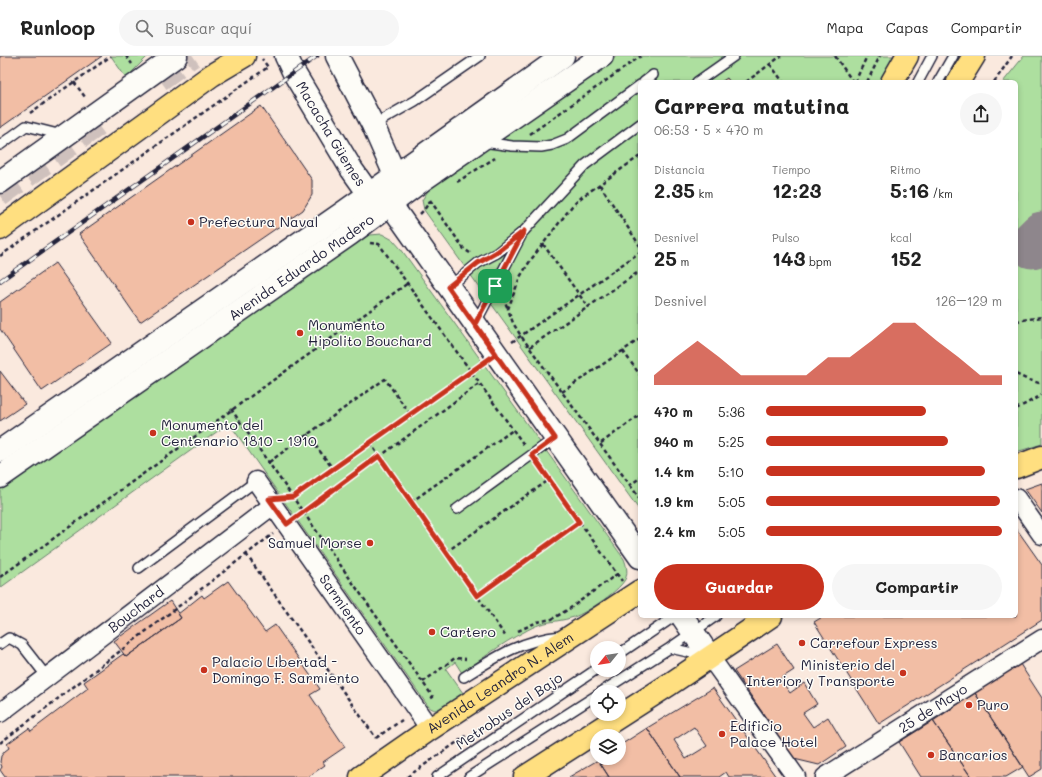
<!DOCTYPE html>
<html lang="es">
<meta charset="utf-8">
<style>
:root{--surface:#fff;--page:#f6f6f6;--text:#222;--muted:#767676;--line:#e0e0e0;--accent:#c8321e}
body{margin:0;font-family:Mali,sans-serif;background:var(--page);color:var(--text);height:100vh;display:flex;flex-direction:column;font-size:15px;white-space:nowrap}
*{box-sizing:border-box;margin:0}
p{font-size:13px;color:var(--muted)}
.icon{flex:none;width:22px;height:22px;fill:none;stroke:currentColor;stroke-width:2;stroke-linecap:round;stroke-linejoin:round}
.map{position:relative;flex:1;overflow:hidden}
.side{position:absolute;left:638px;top:24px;width:380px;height:538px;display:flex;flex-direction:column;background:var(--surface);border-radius:6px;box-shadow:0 2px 6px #0003}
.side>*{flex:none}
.needle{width:26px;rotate:240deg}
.controls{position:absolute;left:590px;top:585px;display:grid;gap:8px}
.controls a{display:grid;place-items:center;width:36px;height:36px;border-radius:50%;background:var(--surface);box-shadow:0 2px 6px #0003;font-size:20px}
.pin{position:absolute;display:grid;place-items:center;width:34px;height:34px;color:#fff;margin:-17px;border-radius:8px;box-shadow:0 2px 6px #0006}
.round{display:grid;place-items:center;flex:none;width:42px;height:42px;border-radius:21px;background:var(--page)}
.head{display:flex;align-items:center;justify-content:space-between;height:68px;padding:0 16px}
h1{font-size:22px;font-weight:700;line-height:30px}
.metrics{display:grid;grid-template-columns:repeat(3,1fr);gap:6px;height:68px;padding:4px 16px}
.metrics div{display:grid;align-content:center}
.metrics b{font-size:20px;font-weight:700}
.metrics small{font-size:11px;font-weight:400}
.metrics p{font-size:11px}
.chart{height:112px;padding:8px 16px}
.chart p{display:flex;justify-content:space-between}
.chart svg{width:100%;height:72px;margin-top:4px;fill:var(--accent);opacity:.7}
.button{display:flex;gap:8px;margin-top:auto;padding:8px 16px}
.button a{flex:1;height:46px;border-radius:24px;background:var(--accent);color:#fff;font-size:16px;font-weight:700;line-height:46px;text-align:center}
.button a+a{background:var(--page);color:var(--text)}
ul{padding:0 16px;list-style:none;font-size:13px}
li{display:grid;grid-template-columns:64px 48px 1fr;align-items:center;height:30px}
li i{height:10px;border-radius:5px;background:var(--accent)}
header{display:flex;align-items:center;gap:24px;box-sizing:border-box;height:56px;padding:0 20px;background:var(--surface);border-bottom:1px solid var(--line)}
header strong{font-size:19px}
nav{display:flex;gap:22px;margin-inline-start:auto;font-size:14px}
.search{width:280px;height:36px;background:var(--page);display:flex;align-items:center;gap:10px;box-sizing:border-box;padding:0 14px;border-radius:22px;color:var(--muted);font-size:15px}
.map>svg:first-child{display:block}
</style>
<header>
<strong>Runloop</strong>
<div class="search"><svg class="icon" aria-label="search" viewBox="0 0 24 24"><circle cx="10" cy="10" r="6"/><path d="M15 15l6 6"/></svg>Buscar aquí</div>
<nav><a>Mapa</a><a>Capas</a><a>Compartir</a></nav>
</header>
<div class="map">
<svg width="1042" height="721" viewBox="0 0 1042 721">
<rect width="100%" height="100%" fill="#fae9de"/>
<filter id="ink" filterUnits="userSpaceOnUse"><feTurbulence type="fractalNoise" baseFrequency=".025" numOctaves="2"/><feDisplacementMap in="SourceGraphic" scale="8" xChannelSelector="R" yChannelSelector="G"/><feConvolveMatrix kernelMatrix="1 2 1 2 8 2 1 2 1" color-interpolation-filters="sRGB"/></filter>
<g filter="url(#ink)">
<path fill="#addf9f" stroke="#68806d" d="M111,0H148L126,22Z
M617,0H897L883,26H640V455L424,154L422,144L430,132Z
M1024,0H1042V388L1016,396V26H1003Z
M382,178L393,184L401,193L624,503C626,508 628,515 626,521C623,533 586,557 574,561C563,565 551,565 541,568C535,570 529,573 524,576C502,587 482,603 462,617L455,606L446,613L463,637L440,653C434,655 432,653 428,650L229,367L0,532V433L357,185L370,179Z"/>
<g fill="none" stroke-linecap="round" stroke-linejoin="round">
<path stroke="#8e868c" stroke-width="47" d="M1032,189L1042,179"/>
</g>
<path fill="#f2bea5" stroke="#22223b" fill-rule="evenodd" d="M0,0H102L0,72Z
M727,22L730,26H721Z
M261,50L312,124V139L303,154L140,266L79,178Z
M55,207L112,287L42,335L0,273V246Z
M0,315L25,348L0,365Z
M1042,427V457L1025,433Z
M1016,472L1042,509V564L879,668L814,566L824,560H1016Z
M228,525L265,576L275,569L320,633L310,639L345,691L323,706L325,709L308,721H5L0,714L2,711L0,706L1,700L5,695L9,692L7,688L29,672L31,675L88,632L84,626L123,598L126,601L181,562L178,558L202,539L204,542Z
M170,545L181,562L126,601L114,585Z
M777,588L794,614L780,623L790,637L804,627L817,648L803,657L813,671L828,661L846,691L819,709L794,703L734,615Z
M1020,608L1042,642V713L1029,721L975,637Z
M713,632L776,721H729L726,716L719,721H680L647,672ZM694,671L707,690L686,703L674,684Z
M975,637L1023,711L1006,721H971L933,665Z
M933,665L965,712L971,721H921L899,686Z
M647,672L680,721H609L598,704L600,702H619V690Z
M598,704L609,721H569Z"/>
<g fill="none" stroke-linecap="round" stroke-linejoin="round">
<path stroke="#cfc1bd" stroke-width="22" stroke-dasharray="22 11" stroke-linecap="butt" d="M160,24L193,0
M0,140L107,63"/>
<g stroke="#22223b" stroke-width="12">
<path id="lane" d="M644,26L653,19
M697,26L734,0
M918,26L932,0
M938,26L953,0
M373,69L415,45L480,0
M483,86L512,90L541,91L552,89L567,83L640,29
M0,89L26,70L62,79
M449,231L478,207L497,197L524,175L585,109L640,68
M475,268L521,180
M457,453L555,382
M139,512L256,425
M0,588L9,582L22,589L47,621
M670,592L706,600
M619,598L675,560
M464,621C496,601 521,584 561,580
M601,636L670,592L716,560
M437,721L597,613
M469,721L597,639"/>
</g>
<g stroke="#22223b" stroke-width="21">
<g id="street">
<path id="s1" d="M256,425L430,673"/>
<path d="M1016,442L1042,479"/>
<path d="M710,601L796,721"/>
<path id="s2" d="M0,657L273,449"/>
<path id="s3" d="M825,721L1042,583"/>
</g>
</g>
<g stroke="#22223b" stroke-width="25">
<g id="secondary">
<path id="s4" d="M286,0L294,17L352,114L369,138L391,149L640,501"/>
<path d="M337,0L373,69L395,119L393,132"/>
<path d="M0,126L176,0"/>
<path d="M0,395L344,156L563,0"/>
<path id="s5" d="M0,421L350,178L424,123L602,0"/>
<path d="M682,560L710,601"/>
</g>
</g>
<g stroke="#22223b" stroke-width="25">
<g id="primary">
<path d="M892,26L907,0"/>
<path d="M958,26L974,0"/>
<path d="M1016,411L1042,401"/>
<path id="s6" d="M361,721L430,673L640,535"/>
<path d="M525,721L670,628L771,560"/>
</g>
</g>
<g stroke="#22223b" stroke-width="25">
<path id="highway" d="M0,173L212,19L244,0"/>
</g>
<path stroke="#22223b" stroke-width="2.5" stroke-dasharray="4 3" stroke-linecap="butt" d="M126,0L132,8
M835,0L853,26
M770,8L783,26
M74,26L85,41
M746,26L781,0
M855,26L867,0
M867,26L880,0
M994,26L1012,0
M30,57L111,0
M530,78L641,0
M640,100L583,140L572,150L530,205L520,221L508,253L513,267L521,280L630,429L640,422
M457,126L495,102
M600,129L640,190
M430,144L464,193L470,197
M420,158L424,154L430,145
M370,187L379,188L524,389
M543,188L588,251
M0,200L268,11L262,3
M503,241L508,253
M1016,265L1042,261
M512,286L640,196
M530,291L640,215
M623,295L640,319
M1016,318L1026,323L1042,328
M562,336L640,283
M231,353L433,641L430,643
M1016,353L1042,339
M307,378L333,413
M370,387L506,581
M601,387L640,359
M269,406L385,323L410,358
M539,409L622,525
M630,429L640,443
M289,441H293L480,309
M411,446L513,374
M300,459L480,327
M446,496L549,424
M246,498L376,682
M0,521L408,227
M477,540L579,467
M518,575L537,566L552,563L569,553L617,518
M423,626L455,602L466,603
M376,682L402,664
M0,687L273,478
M407,721L466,680"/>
<use href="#lane" stroke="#fdfcf7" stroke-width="9"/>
<use href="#street" stroke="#fdfcf7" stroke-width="18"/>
<use href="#secondary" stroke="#fdfcf7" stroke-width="22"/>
<use href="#primary" stroke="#ffdf80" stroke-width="22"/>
<use href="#highway" stroke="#ffdf80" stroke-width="22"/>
<g stroke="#22223b" stroke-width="4.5">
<path id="rail" d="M0,225L317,0"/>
</g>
<use href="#rail" stroke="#fdfcf7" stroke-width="3" stroke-dasharray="9" stroke-linecap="butt"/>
</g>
</g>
<g fill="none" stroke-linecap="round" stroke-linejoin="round" filter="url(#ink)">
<g stroke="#fff" stroke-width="8">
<path id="route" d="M495,230L475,268L496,298L293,441L269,443L287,468L379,400L477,540L579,466L532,399L555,382L448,231L478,207L497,196L524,175L495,230"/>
</g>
<use href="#route" stroke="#c8321e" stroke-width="5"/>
</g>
<g fill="#c8321e" stroke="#fdfcf7" stroke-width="1.5">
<circle cx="191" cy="166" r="4"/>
<circle cx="300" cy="277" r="4"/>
<circle cx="153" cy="377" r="4"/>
<circle cx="370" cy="487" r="4"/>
<circle cx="432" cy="576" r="4"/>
<circle cx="802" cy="587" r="4"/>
<circle cx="204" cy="614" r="4"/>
<circle cx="903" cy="617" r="4"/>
<circle cx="969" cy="649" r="4"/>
<circle cx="722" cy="678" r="4"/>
<circle cx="931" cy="699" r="4"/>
</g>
<g text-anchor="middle" stroke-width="3" stroke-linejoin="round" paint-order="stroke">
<g font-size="14" fill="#22223b" stroke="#fdfcf7">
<text dy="5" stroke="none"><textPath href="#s4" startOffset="90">Macacha Güemes</textPath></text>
<text dy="5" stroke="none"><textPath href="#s5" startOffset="367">Avenida Eduardo Madero</textPath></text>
<text dy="5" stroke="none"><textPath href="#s1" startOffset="151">Sarmiento</textPath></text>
<text dy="5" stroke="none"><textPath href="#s2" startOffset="171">Bouchard</textPath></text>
<text dy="5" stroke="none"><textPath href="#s6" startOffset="168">Avenida Leandro N. Alem</textPath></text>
<text dy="5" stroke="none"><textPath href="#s3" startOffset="128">25 de Mayo</textPath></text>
<text transform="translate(509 655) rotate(-34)" y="5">Metrobus del Bajo</text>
</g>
<g font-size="14" fill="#22223b" stroke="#fdfcf7" text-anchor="start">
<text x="199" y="171">Prefectura Naval</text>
<text x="308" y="274">Monumento<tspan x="308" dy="16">Hipolito Bouchard</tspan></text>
<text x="161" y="374">Monumento del<tspan x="161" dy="16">Centenario 1810 - 1910</tspan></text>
<text x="362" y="492" text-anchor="end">Samuel Morse</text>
<text x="440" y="581">Cartero</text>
<text x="810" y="592">Carrefour Express</text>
<text x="212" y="611">Palacio Libertad -<tspan x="212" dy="16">Domingo F. Sarmiento</tspan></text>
<text x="895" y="614" text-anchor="end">Ministerio del<tspan x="895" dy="16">Interior y Transporte</tspan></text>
<text x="977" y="654">Puro</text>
<text x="730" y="675">Edificio<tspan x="730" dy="16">Palace Hotel</tspan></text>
<text x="939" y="704">Bancarios</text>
</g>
</g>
</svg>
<div class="controls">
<a><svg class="needle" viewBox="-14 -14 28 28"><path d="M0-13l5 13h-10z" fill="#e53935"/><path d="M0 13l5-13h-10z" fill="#767676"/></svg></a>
<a><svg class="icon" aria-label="locate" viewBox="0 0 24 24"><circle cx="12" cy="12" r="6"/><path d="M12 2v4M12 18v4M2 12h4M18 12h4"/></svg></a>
<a><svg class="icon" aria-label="layers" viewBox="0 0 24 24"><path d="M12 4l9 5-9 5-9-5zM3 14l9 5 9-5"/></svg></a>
</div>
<div class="pin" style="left:495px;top:230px;background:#1e9e55"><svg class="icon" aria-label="arrive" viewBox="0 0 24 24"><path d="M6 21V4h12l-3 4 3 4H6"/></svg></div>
<section class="side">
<div class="head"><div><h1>Carrera matutina</h1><p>06:53 · 5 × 470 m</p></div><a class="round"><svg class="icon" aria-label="share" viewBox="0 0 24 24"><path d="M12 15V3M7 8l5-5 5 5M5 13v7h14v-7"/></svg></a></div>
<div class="metrics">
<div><p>Distancia</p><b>2.35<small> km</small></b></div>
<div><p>Tiempo</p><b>12:23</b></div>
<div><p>Ritmo</p><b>5:16<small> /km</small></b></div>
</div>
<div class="metrics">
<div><p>Desnivel</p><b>25<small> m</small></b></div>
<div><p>Pulso</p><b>143<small> bpm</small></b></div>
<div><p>kcal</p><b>152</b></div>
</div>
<div class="chart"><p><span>Desnivel</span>126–129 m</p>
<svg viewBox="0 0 160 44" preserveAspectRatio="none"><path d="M0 44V38L10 27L20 17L30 27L40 38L50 38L60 38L70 38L80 27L90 27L100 17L110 6L120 6L130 17L140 27L150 38L160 38V44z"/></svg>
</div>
<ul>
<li><b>470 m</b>5:36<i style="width:68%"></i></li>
<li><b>940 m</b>5:25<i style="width:77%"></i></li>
<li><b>1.4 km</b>5:10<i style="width:93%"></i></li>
<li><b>1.9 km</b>5:05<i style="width:99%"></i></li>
<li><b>2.4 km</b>5:05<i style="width:100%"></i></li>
</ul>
<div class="button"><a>Guardar</a><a>Compartir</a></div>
</section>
</div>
